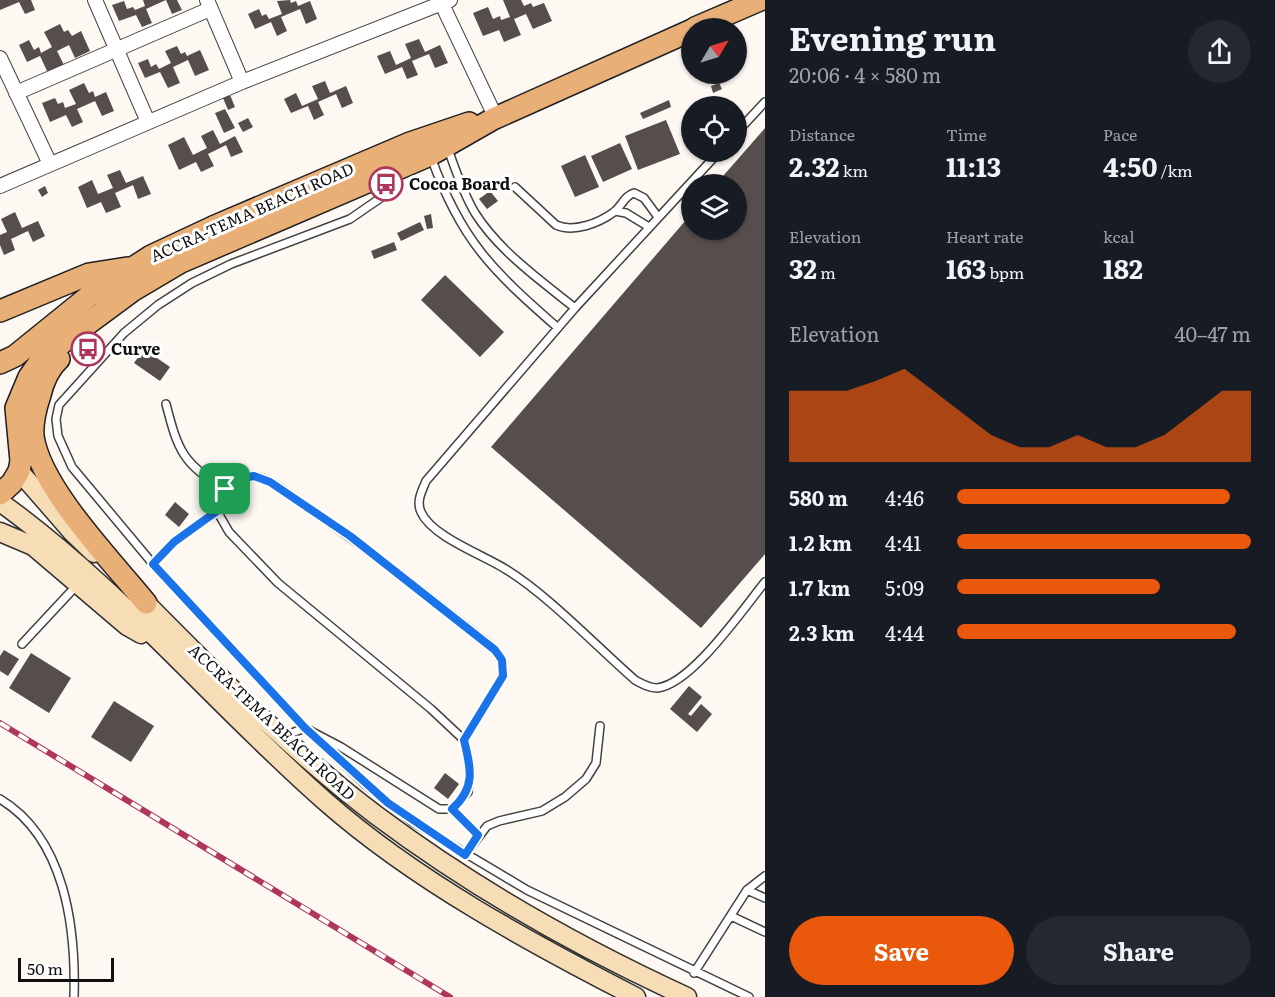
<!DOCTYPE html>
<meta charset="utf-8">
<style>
:root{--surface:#171b24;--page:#242831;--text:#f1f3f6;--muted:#9ea1a6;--accent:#ea580c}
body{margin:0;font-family:Literata,serif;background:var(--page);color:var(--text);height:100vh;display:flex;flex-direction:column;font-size:22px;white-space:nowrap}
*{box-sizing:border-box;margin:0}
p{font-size:20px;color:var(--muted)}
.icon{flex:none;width:33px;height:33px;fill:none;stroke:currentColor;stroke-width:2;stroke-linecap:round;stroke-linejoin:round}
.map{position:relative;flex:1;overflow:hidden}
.panel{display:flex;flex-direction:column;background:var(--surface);width:510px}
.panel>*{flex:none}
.needle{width:39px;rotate:52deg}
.tools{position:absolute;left:681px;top:18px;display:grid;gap:12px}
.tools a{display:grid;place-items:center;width:66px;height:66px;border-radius:50%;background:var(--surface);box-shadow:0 2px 4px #0004;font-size:30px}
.scale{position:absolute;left:18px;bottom:15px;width:96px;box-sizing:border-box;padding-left:6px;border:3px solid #0f0f0f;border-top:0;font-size:16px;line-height:21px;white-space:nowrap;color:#0f0f0f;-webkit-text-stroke:4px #fff;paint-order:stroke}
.pin{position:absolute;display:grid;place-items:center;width:51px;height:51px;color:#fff;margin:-26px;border-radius:12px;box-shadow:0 3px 9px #0006}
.round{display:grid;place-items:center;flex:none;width:63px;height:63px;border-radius:32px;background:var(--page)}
.headline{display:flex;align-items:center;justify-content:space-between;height:102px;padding:0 24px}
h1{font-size:33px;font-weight:700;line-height:45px}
.metrics{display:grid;grid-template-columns:repeat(3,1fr);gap:9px;height:102px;padding:6px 24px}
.metrics div{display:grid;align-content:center}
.metrics b{font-size:26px;font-weight:700}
.metrics small{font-size:16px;font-weight:400}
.metrics p{font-size:16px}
.chart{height:168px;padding:12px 24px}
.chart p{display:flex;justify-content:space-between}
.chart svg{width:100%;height:108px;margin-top:6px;fill:var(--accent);opacity:.7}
.primary-button{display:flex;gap:12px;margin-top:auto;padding:12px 24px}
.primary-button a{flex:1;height:69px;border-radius:36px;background:var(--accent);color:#fff;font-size:24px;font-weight:700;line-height:69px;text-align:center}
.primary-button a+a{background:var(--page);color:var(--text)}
ul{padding:0 24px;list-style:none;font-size:20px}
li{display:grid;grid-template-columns:96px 72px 1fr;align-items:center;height:45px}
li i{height:15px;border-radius:8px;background:var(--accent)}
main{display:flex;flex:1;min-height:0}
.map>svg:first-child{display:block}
</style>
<main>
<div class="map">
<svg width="765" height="997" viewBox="0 0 765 997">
<rect width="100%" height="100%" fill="#fdf8f2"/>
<path fill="#564e4c" d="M0,0H31L35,10L25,14L19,2L0,10Z
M143,0H177L182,10L172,14L166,0L146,9L152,23L142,27L136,15L119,21L112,5L124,1L127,9L133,7L135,10L145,6Z
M290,0L291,3L296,1L298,6L310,1L317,19L306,24L300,9L281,17L287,31L277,36L271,22L255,29L248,14L259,9L262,16L266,14L269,19L282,14L277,1Z
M503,0H521L524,6L531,3L533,7L544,3L552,21L533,29L526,14L514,19L521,35L504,42L499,30L483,36L473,13L488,7L493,19L500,16L501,20L510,17Z
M60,24L64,32L68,30L72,36L81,31L90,51L75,58L69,45L57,51L64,65L48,73L40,56L27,62L19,45L29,40L34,50L39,47L41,53L52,47L44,32Z
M419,39L425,52L440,45L448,63L435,68L429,54L412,61L418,75L407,79L402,67L385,74L377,56L390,51L396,65L411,58L405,44Z
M177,46L181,54L185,52L187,56L200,50L209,70L195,76L188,60L173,67L180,83L168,88L160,72L145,78L138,63L148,59L151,67L156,64L159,69L171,63L165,51Z
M325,81L330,93L346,86L353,103L342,108L336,94L318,102L324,115L314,120L308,106L291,113L284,99L296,93L302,106L318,99L312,86Z
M84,83L89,93L93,91L95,97L106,92L114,111L102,116L95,101L77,109L83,122L72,127L66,115L50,122L42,103L55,98L58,104L63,102L65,108L76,104L69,90Z
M719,83L722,89L713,93L711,86Z
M230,95L235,107L228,110L223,98Z
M669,100L671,107L643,119L640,113Z
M225,109L235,128L224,133L215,113Z
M248,118L253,127L243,132L238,123Z
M666,120L680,154L638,170L625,136Z
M765,128V554L701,628L491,447L692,213V230H736V184H716Z
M213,130L220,144L235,136L243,152L231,157L226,145L208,154L214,166L201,172L196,162L179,170L168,145L184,137L193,155L207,148L201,136Z
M620,143L632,169L603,182L591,156Z
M585,155L599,187L575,197L561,166Z
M120,170L126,183L143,176L151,194L138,199L133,185L115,193L121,207L106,213L101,202L87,208L78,187L92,180L98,194L113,188L107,175Z
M45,186L48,193L42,197L38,190Z
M490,191L498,201L487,209L479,199Z
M15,212L22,228L38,221L45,236L33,242L28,231L11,239L15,250L4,255L0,245V235L7,232L1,219Z
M431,214L433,228L427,229L424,216Z
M420,222L424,230L401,241L397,233Z
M394,242L397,250L374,259L371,251Z
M445,275L504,332L480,357L421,300Z
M144,349L170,367L160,381L134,363Z
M175,502L189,514L179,527L165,515Z
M4,650L19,659L8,676L0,671V656Z
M31,653L71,678L49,713L9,688Z
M689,686L702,697L688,714L691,716L701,704L712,714L697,732L670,709Z
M114,701L154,726L131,762L91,737Z
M445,773L459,784L448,799L434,788Z"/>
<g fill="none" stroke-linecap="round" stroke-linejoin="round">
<g stroke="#424242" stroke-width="10">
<path id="lane" d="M736,133L765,102
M448,149C456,171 463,193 475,213C499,251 540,280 575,308
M719,152L575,308L426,481C422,491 416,501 421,512C432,537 484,555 507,570C550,597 596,646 635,680C642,684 649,688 657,688C691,685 743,609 765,582
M431,157C461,241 493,271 558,328
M399,175L382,197L350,219L231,264L192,283L158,305L124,333L59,405L56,419L58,436L72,467L153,564L305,728L366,785L413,822L527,890L749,997
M515,187L556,225C574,233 599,223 614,212C622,206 624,196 634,193L644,198L658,217
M615,211L626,213L649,227
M166,404C178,451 183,464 225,489
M153,564L174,542L217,511
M22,644L77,585
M284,736L305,728L341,747L439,809H452L468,792L470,766L464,740L431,709L278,583L229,532L217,511C224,493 231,475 254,476C271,478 291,496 305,506C371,551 433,600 495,649L502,660L503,676L464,740
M0,799C65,838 76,927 74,997
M452,809L478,835
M465,855L487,826L499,821L542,811L565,797L586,779L596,763L600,726
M747,890L765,898
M731,916L765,932
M694,973L747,890L765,876"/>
</g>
<g stroke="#424242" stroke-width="16">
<path id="street" d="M95,0L148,122
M207,0L242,82
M440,0L496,118
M0,58L50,164
M16,93L210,9
M0,186L242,82L450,0"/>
</g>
<g stroke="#313131" stroke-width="21">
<path id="secondary" d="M19,471L73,533L94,553
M0,502C120,588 215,705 326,802C416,881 531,943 636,997
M0,532L33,546L127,626L141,634
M136,593C212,670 290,750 376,815C472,887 578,947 687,997"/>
</g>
<g stroke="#202020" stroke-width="24">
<path id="primary" d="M695,28L760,0
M0,311L89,274L127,268
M59,359C49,368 43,382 40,395C36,407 32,423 33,436C40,488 113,562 146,603
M0,363L15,356L88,297L151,256L213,227L410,143L469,123
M0,494L12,483L19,471L21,461L16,408L29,377L39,363L63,342L132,291L181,262L430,155L493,119L692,30"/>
</g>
<use href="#lane" stroke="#fff" stroke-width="7"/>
<use href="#street" stroke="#fff" stroke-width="14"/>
<use href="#secondary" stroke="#f6ddb5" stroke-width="18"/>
<use href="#primary" stroke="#e8af77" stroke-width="21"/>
<g stroke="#af375c" stroke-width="6">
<path id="rail" d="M0,723L450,997"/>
</g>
<use href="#rail" stroke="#fff" stroke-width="4" stroke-dasharray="11" stroke-linecap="butt"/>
</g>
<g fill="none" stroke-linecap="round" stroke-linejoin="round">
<g stroke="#fff" stroke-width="12">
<path id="route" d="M254,476L270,482L350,536L495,650L502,660L503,676L464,740C471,769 476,788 452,809L478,835L465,855L388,803L305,728L153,564L174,542L217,511L225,489L238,479Z"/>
</g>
<use href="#route" stroke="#1a73e8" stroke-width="8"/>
</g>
<defs>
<g id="bus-ring" transform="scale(1.725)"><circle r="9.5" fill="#fff" stroke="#af375c" stroke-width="1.5"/><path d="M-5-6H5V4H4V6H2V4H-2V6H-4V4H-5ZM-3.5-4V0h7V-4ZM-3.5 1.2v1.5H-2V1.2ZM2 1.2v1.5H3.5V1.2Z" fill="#af375c"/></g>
</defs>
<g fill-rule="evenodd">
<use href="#bus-ring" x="386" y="184"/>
<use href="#bus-ring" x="88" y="349"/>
</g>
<g text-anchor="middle" stroke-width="6" stroke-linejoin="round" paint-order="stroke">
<g font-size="16" font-weight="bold" fill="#0f0f0f" stroke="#fff" text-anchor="start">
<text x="409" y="190">Cocoa Board</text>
<text x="111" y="355">Curve</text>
</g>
<g font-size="16" fill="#0f0f0f" stroke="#fff">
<text transform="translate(252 212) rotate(-24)" y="6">ACCRA-TEMA BEACH ROAD</text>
<text transform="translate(272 722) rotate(43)" y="6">ACCRA-TEMA BEACH ROAD</text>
</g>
</g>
</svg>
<div class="tools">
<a><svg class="needle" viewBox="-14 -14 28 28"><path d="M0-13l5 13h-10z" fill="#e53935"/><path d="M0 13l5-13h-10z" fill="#9ea1a6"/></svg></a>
<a><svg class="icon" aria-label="locate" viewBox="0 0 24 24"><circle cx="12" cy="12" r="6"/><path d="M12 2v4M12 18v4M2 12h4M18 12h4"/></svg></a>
<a><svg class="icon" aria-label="layers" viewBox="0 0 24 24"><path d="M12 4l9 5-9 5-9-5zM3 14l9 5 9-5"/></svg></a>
</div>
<div class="scale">50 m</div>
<div class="pin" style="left:225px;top:489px;background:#1e9e55"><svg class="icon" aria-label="arrive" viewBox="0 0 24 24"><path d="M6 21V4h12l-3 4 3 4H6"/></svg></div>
</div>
<section class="panel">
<div class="headline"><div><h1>Evening run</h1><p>20:06 · 4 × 580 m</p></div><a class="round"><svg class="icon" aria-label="share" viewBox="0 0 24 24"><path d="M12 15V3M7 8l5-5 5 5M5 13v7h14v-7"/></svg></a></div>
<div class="metrics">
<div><p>Distance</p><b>2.32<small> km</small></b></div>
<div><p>Time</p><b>11:13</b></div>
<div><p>Pace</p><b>4:50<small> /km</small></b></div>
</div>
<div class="metrics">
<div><p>Elevation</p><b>32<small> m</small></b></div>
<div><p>Heart rate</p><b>163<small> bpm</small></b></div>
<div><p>kcal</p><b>182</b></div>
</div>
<div class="chart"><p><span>Elevation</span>40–47 m</p>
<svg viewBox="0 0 160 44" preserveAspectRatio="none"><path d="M0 44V15L10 15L20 15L30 11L40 6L50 15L60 24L70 33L80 38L90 38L100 33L110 38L120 38L130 33L140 24L150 15L160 15V44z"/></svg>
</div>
<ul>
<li><b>580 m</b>4:46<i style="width:93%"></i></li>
<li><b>1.2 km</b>4:41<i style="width:100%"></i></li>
<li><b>1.7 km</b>5:09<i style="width:69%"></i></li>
<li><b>2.3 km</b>4:44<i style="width:95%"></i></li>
</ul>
<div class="primary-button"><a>Save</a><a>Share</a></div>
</section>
</main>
